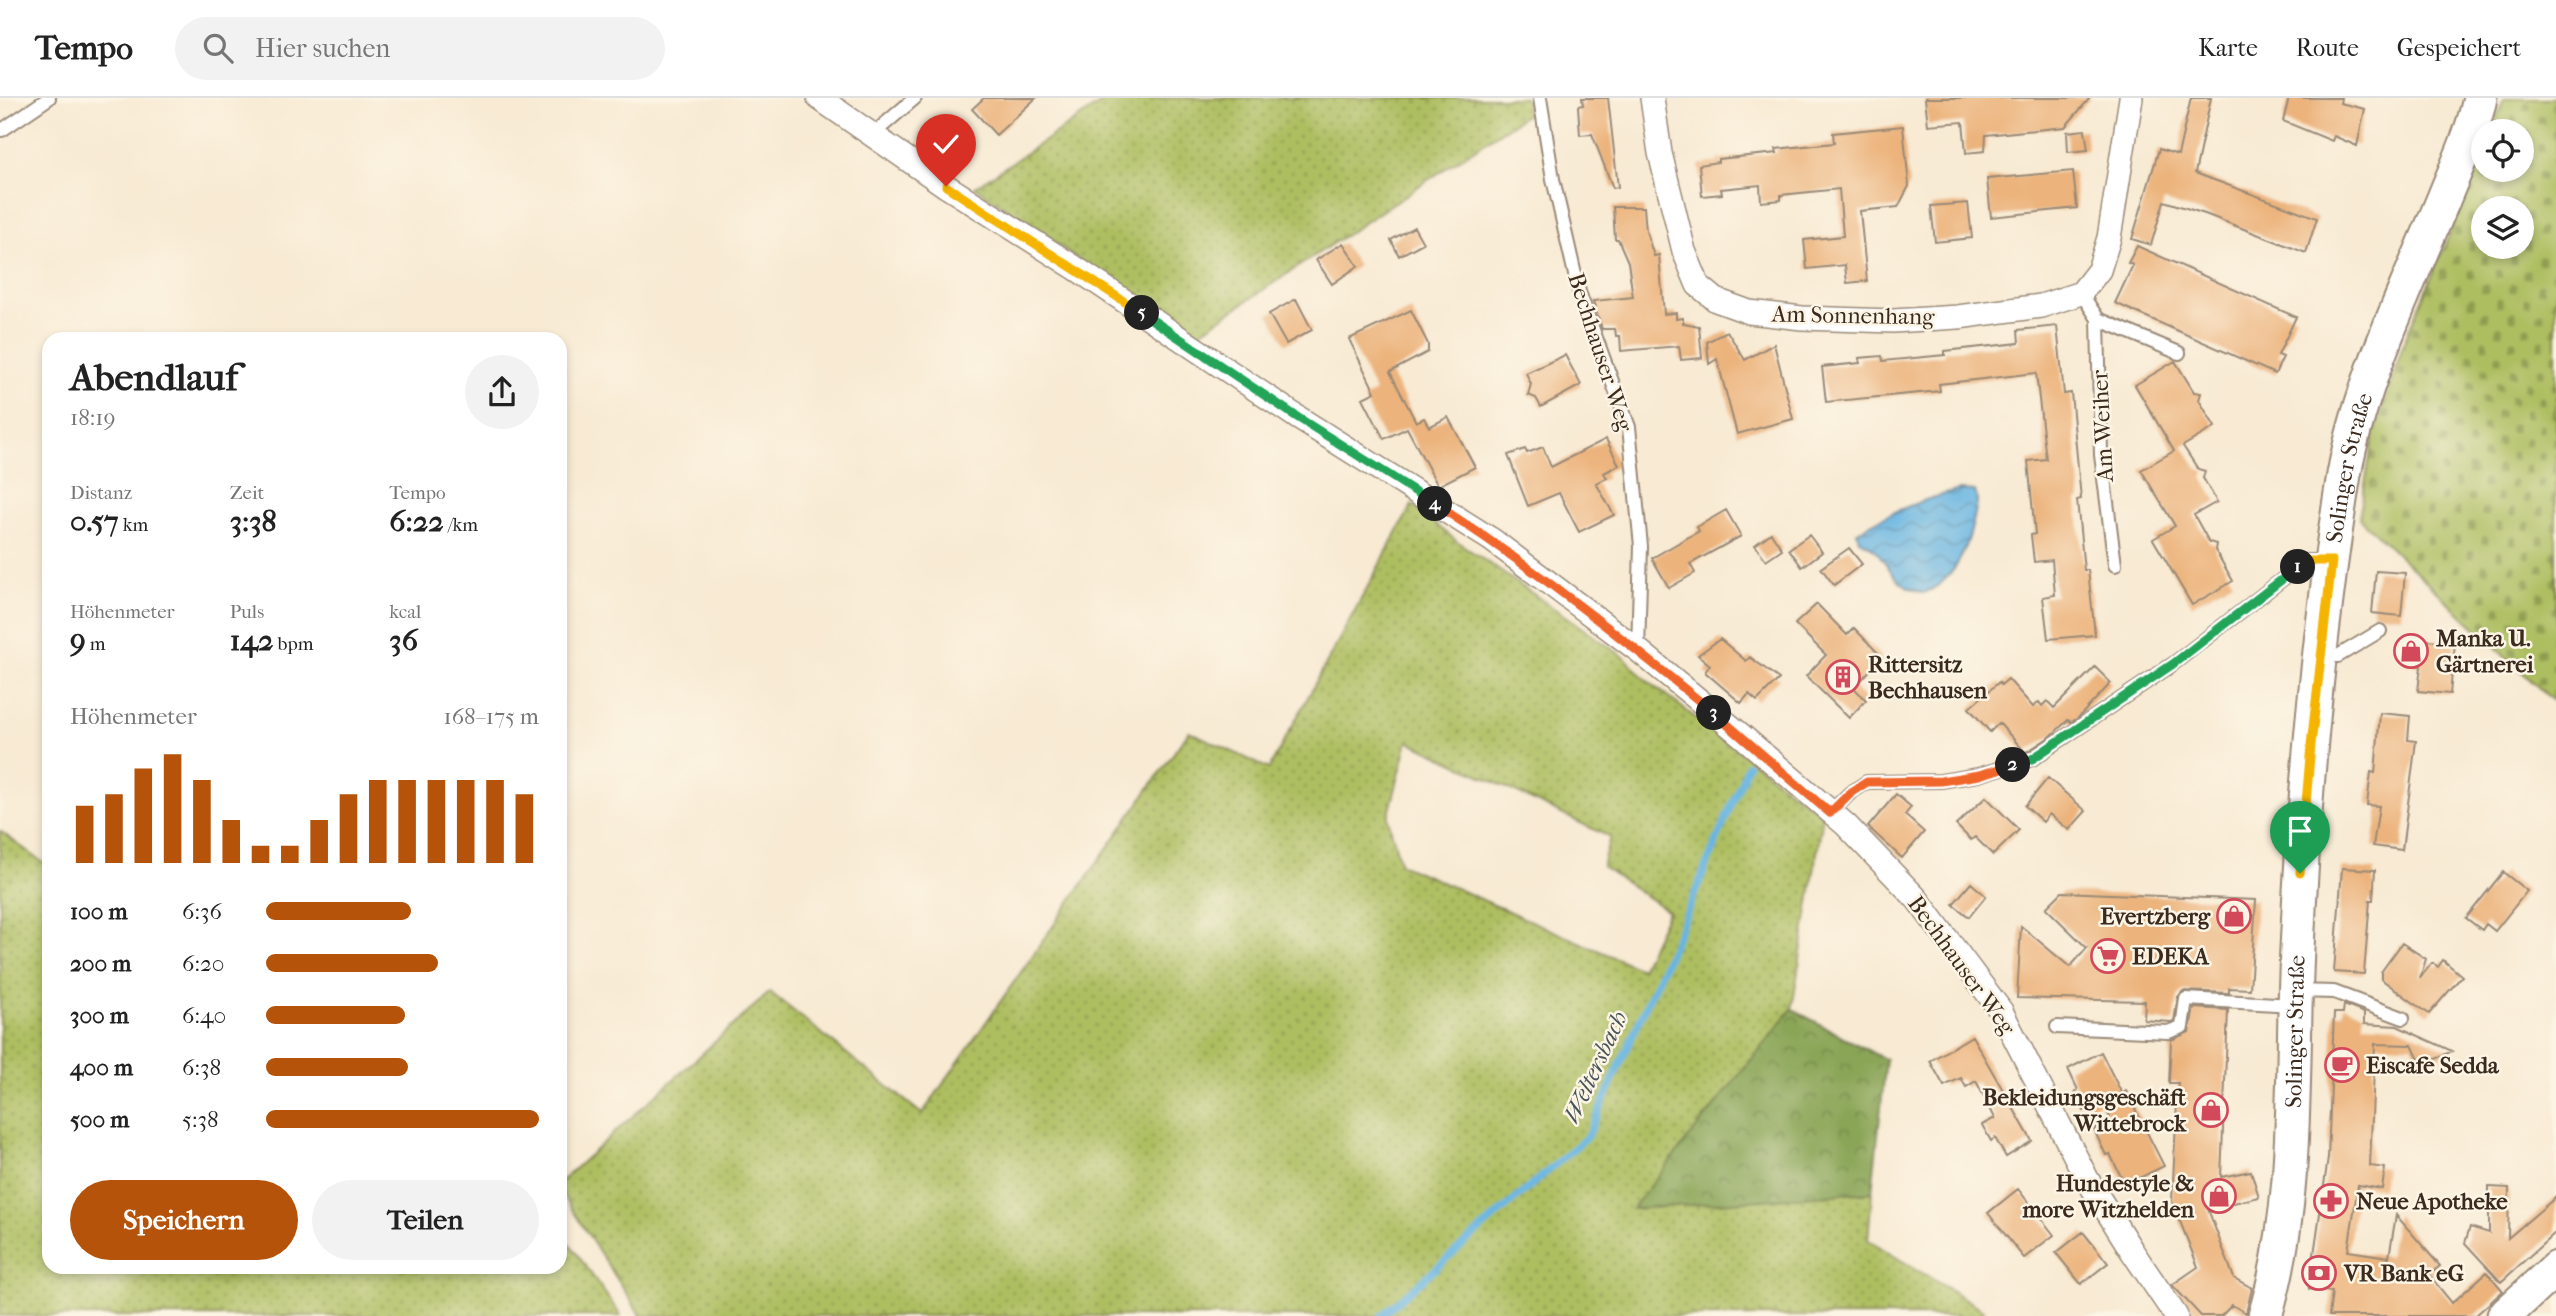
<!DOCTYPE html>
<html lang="de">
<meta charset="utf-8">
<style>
:root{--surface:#fff;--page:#f2f2f2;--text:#222;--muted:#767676;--line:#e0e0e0;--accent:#b45309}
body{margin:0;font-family:"IM FELL French Canon",serif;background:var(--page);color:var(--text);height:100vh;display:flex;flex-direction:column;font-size:26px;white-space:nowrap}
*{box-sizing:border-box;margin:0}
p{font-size:23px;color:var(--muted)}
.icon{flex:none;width:38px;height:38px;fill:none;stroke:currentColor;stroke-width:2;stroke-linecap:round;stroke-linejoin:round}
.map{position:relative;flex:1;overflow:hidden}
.sheet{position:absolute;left:42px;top:234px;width:525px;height:942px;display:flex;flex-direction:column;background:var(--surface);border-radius:21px;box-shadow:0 4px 10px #0003}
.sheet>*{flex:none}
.tools{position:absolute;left:2471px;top:21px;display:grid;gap:14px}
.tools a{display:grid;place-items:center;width:63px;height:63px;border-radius:50%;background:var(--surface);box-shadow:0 4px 10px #0003;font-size:35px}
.pin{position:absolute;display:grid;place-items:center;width:60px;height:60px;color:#fff;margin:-72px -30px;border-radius:50% 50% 50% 0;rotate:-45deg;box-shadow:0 0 7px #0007}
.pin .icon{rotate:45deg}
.km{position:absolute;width:35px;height:35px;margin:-18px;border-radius:50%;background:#222;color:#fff;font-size:19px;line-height:35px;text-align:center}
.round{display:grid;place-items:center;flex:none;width:74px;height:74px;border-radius:37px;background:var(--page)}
.overview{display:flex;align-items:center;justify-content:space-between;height:119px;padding:0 28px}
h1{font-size:38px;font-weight:800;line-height:52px}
.stats{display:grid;grid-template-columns:repeat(3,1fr);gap:10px;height:119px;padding:7px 28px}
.stats div{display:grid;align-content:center}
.stats b{font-size:30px;font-weight:800}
.stats small{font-size:19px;font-weight:400}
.stats p{font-size:19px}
.chart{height:196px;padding:14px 28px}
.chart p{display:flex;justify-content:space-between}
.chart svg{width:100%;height:126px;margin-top:7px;stroke:var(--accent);stroke-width:6}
.action{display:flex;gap:14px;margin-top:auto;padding:14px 28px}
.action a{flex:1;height:80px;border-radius:42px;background:var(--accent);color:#fff;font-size:28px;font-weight:800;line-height:80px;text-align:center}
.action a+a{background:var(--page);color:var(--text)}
ul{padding:0 28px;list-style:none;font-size:23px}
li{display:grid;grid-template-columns:112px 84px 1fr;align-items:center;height:52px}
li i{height:18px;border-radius:9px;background:var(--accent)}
header{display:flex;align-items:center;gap:42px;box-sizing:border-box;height:98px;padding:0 35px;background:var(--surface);border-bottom:2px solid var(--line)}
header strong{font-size:33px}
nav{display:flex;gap:38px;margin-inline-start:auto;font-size:24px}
.search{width:490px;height:63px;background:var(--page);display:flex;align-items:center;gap:18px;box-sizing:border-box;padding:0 24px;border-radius:38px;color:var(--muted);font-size:26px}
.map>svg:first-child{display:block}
</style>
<header>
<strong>Tempo</strong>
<div class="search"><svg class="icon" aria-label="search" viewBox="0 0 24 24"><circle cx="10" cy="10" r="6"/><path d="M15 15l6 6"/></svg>Hier suchen</div>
<nav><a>Karte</a><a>Route</a><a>Gespeichert</a></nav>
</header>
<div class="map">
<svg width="2556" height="1218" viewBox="0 0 2556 1218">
<defs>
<pattern id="grass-dots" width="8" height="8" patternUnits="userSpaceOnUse" patternTransform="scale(1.75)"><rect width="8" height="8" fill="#adbe61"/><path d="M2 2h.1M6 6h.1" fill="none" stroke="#8e9b4f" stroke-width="1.8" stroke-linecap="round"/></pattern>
<pattern id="forest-crowns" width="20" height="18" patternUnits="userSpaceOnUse" patternTransform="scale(1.75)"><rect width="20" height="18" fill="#8aa557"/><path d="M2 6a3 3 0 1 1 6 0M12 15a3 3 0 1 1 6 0" fill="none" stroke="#728747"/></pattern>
<pattern id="cemetery-stones" width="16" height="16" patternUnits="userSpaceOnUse" patternTransform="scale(1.75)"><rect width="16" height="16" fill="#adbe61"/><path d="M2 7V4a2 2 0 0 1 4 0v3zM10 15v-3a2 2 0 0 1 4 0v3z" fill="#8e9b4f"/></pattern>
<pattern id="water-waves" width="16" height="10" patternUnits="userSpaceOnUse" patternTransform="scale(1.75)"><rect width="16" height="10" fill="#68b5e2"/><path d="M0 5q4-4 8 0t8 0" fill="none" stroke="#5793b7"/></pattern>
</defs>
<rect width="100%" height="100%" fill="#fcf5e5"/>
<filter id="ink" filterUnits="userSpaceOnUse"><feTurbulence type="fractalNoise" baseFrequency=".0143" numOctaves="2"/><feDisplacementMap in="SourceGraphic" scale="14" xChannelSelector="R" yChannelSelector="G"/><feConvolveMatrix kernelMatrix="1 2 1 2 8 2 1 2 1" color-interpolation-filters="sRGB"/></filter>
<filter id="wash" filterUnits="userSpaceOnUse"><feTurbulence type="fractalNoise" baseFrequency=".00686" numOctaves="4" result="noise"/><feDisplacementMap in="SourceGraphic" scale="28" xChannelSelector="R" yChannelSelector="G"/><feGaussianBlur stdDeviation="1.57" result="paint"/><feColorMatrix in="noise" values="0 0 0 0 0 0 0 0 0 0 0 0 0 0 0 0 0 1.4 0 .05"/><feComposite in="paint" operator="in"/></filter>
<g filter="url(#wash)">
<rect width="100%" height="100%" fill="#f8ead3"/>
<path fill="url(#grass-dots)" stroke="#747440" stroke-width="2" fill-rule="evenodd" d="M1109,0H1525L1527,16L1191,240L975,89Z
M1412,407L1458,444L1624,559L1644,580L1823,718L1792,911L1633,1110L1872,1094L1868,1142L1983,1212L1980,1218H641L560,1093V1084L770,894L922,1016L1189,633L1269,671ZM1408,643L1610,739L1602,768L1668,813L1641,871L1400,766L1388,720Z
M0,733L49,769V1169H560V1132L621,1218H0Z"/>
<path fill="url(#forest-crowns)" stroke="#62683a" stroke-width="2" d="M1792,911L1886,962L1872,1094L1632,1111Z"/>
<path fill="url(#cemetery-stones)" stroke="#747440" stroke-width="2" fill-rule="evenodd" d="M2504,0H2556V606L2359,420L2373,341L2404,244L2483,56V72H2522V33H2492ZM2483,110H2522V149H2483Z"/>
<path fill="url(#water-waves)" stroke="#527080" stroke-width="2" d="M1960,392L1975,393C1979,403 1976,410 1974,420C1968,450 1955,483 1924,495C1919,493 1913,491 1908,489C1885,475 1885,452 1859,442L1857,434C1891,413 1921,402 1960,392Z"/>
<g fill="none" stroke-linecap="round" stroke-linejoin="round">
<path stroke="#68b5e2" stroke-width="7" d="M1381,1218L1588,1038L1680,831L1748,667"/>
</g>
<g id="blocks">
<path fill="#ecb37b" d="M984,0H1036L996,37L972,11Z
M1582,0H1608L1618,89L1613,90L1592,36L1580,37L1578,8L1583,7Z
M1925,0H2090L2065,29L1986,37L1985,53L1966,55L1963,24L1928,27Z
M2191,0H2211L2195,75L2317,120L2306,155L2205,116L2164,103L2151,147L2132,141L2159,51L2178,57Z
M2289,0H2341L2340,5L2365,11L2357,48L2334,38L2332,43L2283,23Z
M1903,28L1909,88L1898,109L1860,113L1867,183L1847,185L1845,167L1807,171L1804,142L1843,138L1839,91L1781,97V102L1761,104L1760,87L1721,91L1722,96L1702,98L1699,67L1718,64V61L1777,55L1776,51L1834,45L1833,35Z
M2085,32L2088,52L2068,54L2067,34Z
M2073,73L2077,110L1991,119L1987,81Z
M1968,105L1972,140L1935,144L1931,108Z
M1613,109H1644L1646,133L1654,158L1659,157L1664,216L1676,215V221L1683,220V225L1699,228L1702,260L1681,262L1679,248L1621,253L1620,238H1616L1615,231H1602L1593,203L1633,199L1628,164L1618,141H1615Z
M1414,129L1423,145L1399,158L1391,142Z
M1343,145L1358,168L1332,186L1316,162Z
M2137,148L2296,219L2278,257L2283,259L2275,276L2115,205L2133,167L2128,165Z
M1296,201L1312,232L1286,246L1269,216Z
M1411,212L1428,246V254L1390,274L1416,324L1424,320L1429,329L1448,319L1475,369L1438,388L1407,330L1384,341L1363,300L1375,294L1349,241Z
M2057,228L2064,296L2071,295L2081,401L2077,402L2084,472H2088L2095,537L2048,541L2043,499L2055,497L2052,462L2034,464L2031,437L2035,436L2028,363L2046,361L2036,275L1939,286L1940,293L1826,304L1822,269L1860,265L1859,260L1882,258L1883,263L1945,257V253L2019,245L2018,232Z
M1727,233L1745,262L1774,246L1793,321L1737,336L1717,261L1709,266L1707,244Z
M1565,257L1581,287L1541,309L1536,300L1528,297L1531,286L1526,275Z
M2175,263L2194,294L2201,295L2199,302L2215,329L2183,348L2198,371L2205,373L2203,380L2217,404L2194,417L2209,444L2216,446L2215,452L2233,483L2192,507L2153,441L2175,428L2141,372L2174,353L2135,287Z
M1606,341L1619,367L1604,375L1607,380L1596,385L1614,417L1579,434L1559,395L1528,408L1508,357L1525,351L1527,355L1543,349L1551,369Z
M1726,412L1741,438L1690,466L1695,475L1669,490L1652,460L1699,433L1697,429Z
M1771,435L1782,451L1766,462L1755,447Z
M1809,437L1822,454L1802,469L1789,451Z
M1849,450L1862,466L1834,487L1821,470Z
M2376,473L2405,475L2401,518L2372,515Z
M1817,506L1847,537L1854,530L1882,559L1854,590L1866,602L1849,620L1806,578L1826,557L1795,526Z
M2408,540L2455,545L2450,596L2418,593L2421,568L2405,566Z
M1720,541L1746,563L1750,559L1779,581L1757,603L1749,596L1741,605L1705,574L1710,567L1698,557Z
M2095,569L2111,585L2078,620L2071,624L2068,622L2051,638L2028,653L2025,654L1999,625L1990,634L1969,610L1999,584L2001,587L2008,581L2033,609L2039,604L2042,608L2047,603L2054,610Z
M2380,615L2410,618L2408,642L2416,643L2402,752L2373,748L2379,708L2367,707L2371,674L2375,675Z
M2048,680L2086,713L2069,732L2049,716L2043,724L2025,708Z
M1896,696L1911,709L1905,717L1924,734L1902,760L1868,729Z
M1986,699L2019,732L1993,757L1975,739L1971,742L1956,727Z
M2342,770L2375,772L2373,802H2370L2364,876L2334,874Z
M2503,774L2527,793L2495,833L2486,826L2482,832L2466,820Z
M1971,785L1986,798L1969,819L1953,806Z
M2062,794L2256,802L2250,891L2229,890V895L2183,893L2178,899L2174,923L2171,924L2144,922L2145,903L2017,900L2021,828L2070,869L2087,850L2046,810Z
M2402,845L2426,861L2420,880L2432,865L2438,869L2443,862L2462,878L2429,916L2381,881V874Z
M2344,907L2364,915V926L2397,928L2452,953L2422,968L2412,947L2375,946L2370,1068L2385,1070L2382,1091L2358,1087L2348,1153L2389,1159L2396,1117L2440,1168L2429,1177L2452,1205L2487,1174L2503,1193L2475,1218H2329L2332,1194L2309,1191L2328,1060L2334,915H2343Z
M2194,910L2228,912L2221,1079L2251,1073L2259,1099L2208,1111L2234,1180L2252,1190L2246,1215L2232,1207L2221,1218H2201L2172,1187L2198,1169L2172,1103L2178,985H2169L2171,942L2189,934Z
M1972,938L2032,1043L2006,1059L1995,1040L1991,1043L1982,1027L1995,1020L1976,983L1966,989L1961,980L1944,988L1930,963Z
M2101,954L2122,996L2126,993L2164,1068L2125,1087L2110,1056L2106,1057L2094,1032L2110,1019L2100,1004L2084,1013L2075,994L2078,992L2068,971Z
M2489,1089L2509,1090L2508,1140L2556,1099V1134L2501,1184L2465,1145L2470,1129L2489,1135Z
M2018,1091L2054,1137L2024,1160L1988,1115Z
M2083,1134L2108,1165L2081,1186L2056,1155Z"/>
</g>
</g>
<g filter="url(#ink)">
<use href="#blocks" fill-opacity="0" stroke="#9a8a78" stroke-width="2"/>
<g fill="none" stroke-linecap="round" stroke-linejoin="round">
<g stroke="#9a8a78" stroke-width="16">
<path id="service" d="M1540,0L1553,81L1579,194L1629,329L1641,448L1638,552
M2,32L49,0
M872,37L915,0
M2081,195L2098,221L2101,357L2115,467
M2098,221L2179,255
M2321,558H2338L2380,533
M1830,715L1850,695L1867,684L1941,683L1978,677L2032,661L2173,566L2306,463H2328
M2295,893L2334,894L2403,920
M2057,929L2168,934L2182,929L2186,901L2294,907"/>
</g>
<g stroke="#9a8a78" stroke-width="26">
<path id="minor" d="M819,0L946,88L1074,169L1297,319L1492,442L1638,552L1741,637L1846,727L1917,801L2001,913L2087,1081L2132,1153L2176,1218
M1652,0L1660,55L1684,153L1698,187L1716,202L1749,214L1802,220L1893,223L1958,219L2041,208L2081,195L2099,172L2109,140L2131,0"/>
</g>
<g stroke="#9a8a78" stroke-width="37">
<g id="secondary">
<path id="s1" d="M2265,1218C2300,1100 2291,973 2297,851C2304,697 2318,541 2342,389C2356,293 2407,190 2444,100C2457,68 2473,34 2480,0"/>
<path d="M2504,1218L2556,1170"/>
</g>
</g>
<use href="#service" stroke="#fff" stroke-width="12"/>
<use href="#minor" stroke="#fff" stroke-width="23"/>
<use href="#secondary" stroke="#fff" stroke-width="33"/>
</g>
</g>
<g fill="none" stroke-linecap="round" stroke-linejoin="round" filter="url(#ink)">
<g stroke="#fff" stroke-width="14">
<path id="split-1" d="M2298,469L2306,463H2332L2311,647L2300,775"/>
</g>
<g stroke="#fff" stroke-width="14">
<path id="split-2" d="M2013,667L2032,661L2173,566L2298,469"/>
</g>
<g stroke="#fff" stroke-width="14">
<path id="split-3" d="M1714,615L1830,715L1850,695L1867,684L1941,683L1979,677L2013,667"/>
</g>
<g stroke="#fff" stroke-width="14">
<path id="split-4" d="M1435,406C1533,469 1624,541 1714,615"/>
</g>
<g stroke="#fff" stroke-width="14">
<path id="split-5" d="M1142,215L1297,319L1435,406"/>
</g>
<g stroke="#fff" stroke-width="14">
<path id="split-6" d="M946,88L1142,215"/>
</g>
<use href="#split-1" stroke="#f5b400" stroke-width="9"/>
<use href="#split-2" stroke="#22a559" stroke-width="9"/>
<use href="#split-3" stroke="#f0652b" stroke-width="9"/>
<use href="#split-4" stroke="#f0652b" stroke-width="9"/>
<use href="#split-5" stroke="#22a559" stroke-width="9"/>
<use href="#split-6" stroke="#f5b400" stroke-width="9"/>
</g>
<defs>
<g id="shop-ring" transform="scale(1.75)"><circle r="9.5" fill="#fcf5e5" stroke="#d1495b" stroke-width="1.5"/><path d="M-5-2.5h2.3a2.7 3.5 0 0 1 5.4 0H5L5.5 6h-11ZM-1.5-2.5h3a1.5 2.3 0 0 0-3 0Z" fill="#d1495b"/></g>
<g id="building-ring" transform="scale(1.75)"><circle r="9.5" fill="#fcf5e5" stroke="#d1495b" stroke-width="1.5"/><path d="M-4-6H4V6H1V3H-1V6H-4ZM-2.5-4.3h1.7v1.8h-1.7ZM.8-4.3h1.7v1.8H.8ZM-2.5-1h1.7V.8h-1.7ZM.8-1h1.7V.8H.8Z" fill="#d1495b"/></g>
<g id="supermarket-ring" transform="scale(1.75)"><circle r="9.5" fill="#fcf5e5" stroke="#d1495b" stroke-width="1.5"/><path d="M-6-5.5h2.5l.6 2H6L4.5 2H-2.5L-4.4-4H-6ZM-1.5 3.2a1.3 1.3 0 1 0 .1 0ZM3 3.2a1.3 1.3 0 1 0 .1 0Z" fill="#d1495b"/></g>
<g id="cafe-ring" transform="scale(1.75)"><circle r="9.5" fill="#fcf5e5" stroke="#d1495b" stroke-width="1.5"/><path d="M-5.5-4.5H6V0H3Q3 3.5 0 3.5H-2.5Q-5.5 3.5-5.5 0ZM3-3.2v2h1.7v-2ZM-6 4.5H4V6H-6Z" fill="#d1495b"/></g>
<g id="pharmacy-ring" transform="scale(1.75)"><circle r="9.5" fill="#fcf5e5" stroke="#d1495b" stroke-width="1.5"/><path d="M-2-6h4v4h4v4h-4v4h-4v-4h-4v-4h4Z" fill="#d1495b"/></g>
<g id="bank-ring" transform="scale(1.75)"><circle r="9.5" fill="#fcf5e5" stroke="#d1495b" stroke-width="1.5"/><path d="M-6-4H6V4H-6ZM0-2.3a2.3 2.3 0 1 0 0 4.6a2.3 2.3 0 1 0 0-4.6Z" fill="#d1495b"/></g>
</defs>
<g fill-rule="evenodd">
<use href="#shop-ring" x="2411" y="553"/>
<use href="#building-ring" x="1843" y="579"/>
<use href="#shop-ring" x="2234" y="818"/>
<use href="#supermarket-ring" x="2108" y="858"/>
<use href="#cafe-ring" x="2342" y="967"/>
<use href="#shop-ring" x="2211" y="1012"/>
<use href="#shop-ring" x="2219" y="1098"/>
<use href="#pharmacy-ring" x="2331" y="1103"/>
<use href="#bank-ring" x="2319" y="1175"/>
</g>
<g text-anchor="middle" stroke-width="5" stroke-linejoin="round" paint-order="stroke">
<g font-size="23" fill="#3b2a1e" stroke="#fcf5e5">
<text transform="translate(1853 217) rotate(1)" y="8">Am Sonnenhang</text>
<text transform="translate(1601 254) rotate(72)" y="8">Bechhauser Weg</text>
<text transform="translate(2102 328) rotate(-93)" y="8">Am Weiher</text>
<text dy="8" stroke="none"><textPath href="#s1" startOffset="854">Solinger Straße</textPath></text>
<text transform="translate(1962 867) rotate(54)" y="8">Bechhauser Weg</text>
<text dy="8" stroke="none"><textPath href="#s1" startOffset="287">Solinger Straße</textPath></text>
</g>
<g font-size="23" font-weight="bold" fill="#3b2a1e" stroke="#fcf5e5" text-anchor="start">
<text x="2436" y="548">Manka U.<tspan x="2436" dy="26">Gärtnerei</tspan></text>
<text x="1868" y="574">Rittersitz<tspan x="1868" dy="26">Bechhausen</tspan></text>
<text x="2210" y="826" text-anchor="end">Evertzberg</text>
<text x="2132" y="866">EDEKA</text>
<text x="2366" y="975">Eiscafe Sedda</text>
<text x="2186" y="1007" text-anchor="end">Bekleidungsgeschäft<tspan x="2186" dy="26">Wittebrock</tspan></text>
<text x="2194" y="1093" text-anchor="end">Hundestyle &amp;<tspan x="2194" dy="26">more Witzhelden</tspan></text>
<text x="2356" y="1111">Neue Apotheke</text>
<text x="2344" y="1183">VR Bank eG</text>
</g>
<g font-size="24" font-style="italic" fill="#485459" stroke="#fcf5e5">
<text transform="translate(1595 969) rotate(-65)" y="8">Weltersbach</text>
</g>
</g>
</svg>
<div class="tools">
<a><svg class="icon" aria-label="locate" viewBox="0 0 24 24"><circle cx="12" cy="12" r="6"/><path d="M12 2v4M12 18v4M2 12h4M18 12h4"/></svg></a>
<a><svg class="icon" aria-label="layers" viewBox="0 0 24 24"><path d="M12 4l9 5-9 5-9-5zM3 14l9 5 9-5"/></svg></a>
</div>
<div class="pin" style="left:2300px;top:775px;background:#1e9e55"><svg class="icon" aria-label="arrive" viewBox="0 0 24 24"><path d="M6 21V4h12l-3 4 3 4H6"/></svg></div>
<div class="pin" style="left:946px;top:88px;background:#d93025"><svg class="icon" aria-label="check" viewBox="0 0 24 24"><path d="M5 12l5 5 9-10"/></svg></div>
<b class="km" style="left:2298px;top:469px">1</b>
<b class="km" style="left:2013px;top:667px">2</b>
<b class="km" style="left:1714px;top:615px">3</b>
<b class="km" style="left:1435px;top:406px">4</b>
<b class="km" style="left:1142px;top:215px">5</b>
<section class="sheet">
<div class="overview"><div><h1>Abendlauf</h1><p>18:19</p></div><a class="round"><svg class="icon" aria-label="share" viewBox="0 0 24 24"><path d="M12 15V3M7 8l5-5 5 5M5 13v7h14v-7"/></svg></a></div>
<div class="stats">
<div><p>Distanz</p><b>0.57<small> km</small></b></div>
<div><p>Zeit</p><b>3:38</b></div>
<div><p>Tempo</p><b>6:22<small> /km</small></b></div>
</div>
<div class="stats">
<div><p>Höhenmeter</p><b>9<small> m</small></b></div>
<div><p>Puls</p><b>142<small> bpm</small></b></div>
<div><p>kcal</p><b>36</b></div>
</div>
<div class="chart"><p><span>Höhenmeter</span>168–175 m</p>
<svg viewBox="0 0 160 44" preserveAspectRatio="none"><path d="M5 44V24M15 44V20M25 44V11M35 44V6M45 44V15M55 44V29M65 44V38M75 44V38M85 44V29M95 44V20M105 44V15M115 44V15M125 44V15M135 44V15M145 44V15M155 44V20"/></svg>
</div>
<ul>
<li><b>100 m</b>6:36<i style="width:53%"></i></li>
<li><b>200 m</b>6:20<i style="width:63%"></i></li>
<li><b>300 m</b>6:40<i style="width:51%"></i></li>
<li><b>400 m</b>6:38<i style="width:52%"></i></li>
<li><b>500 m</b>5:38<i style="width:100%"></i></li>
</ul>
<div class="action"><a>Speichern</a><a>Teilen</a></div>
</section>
</div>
